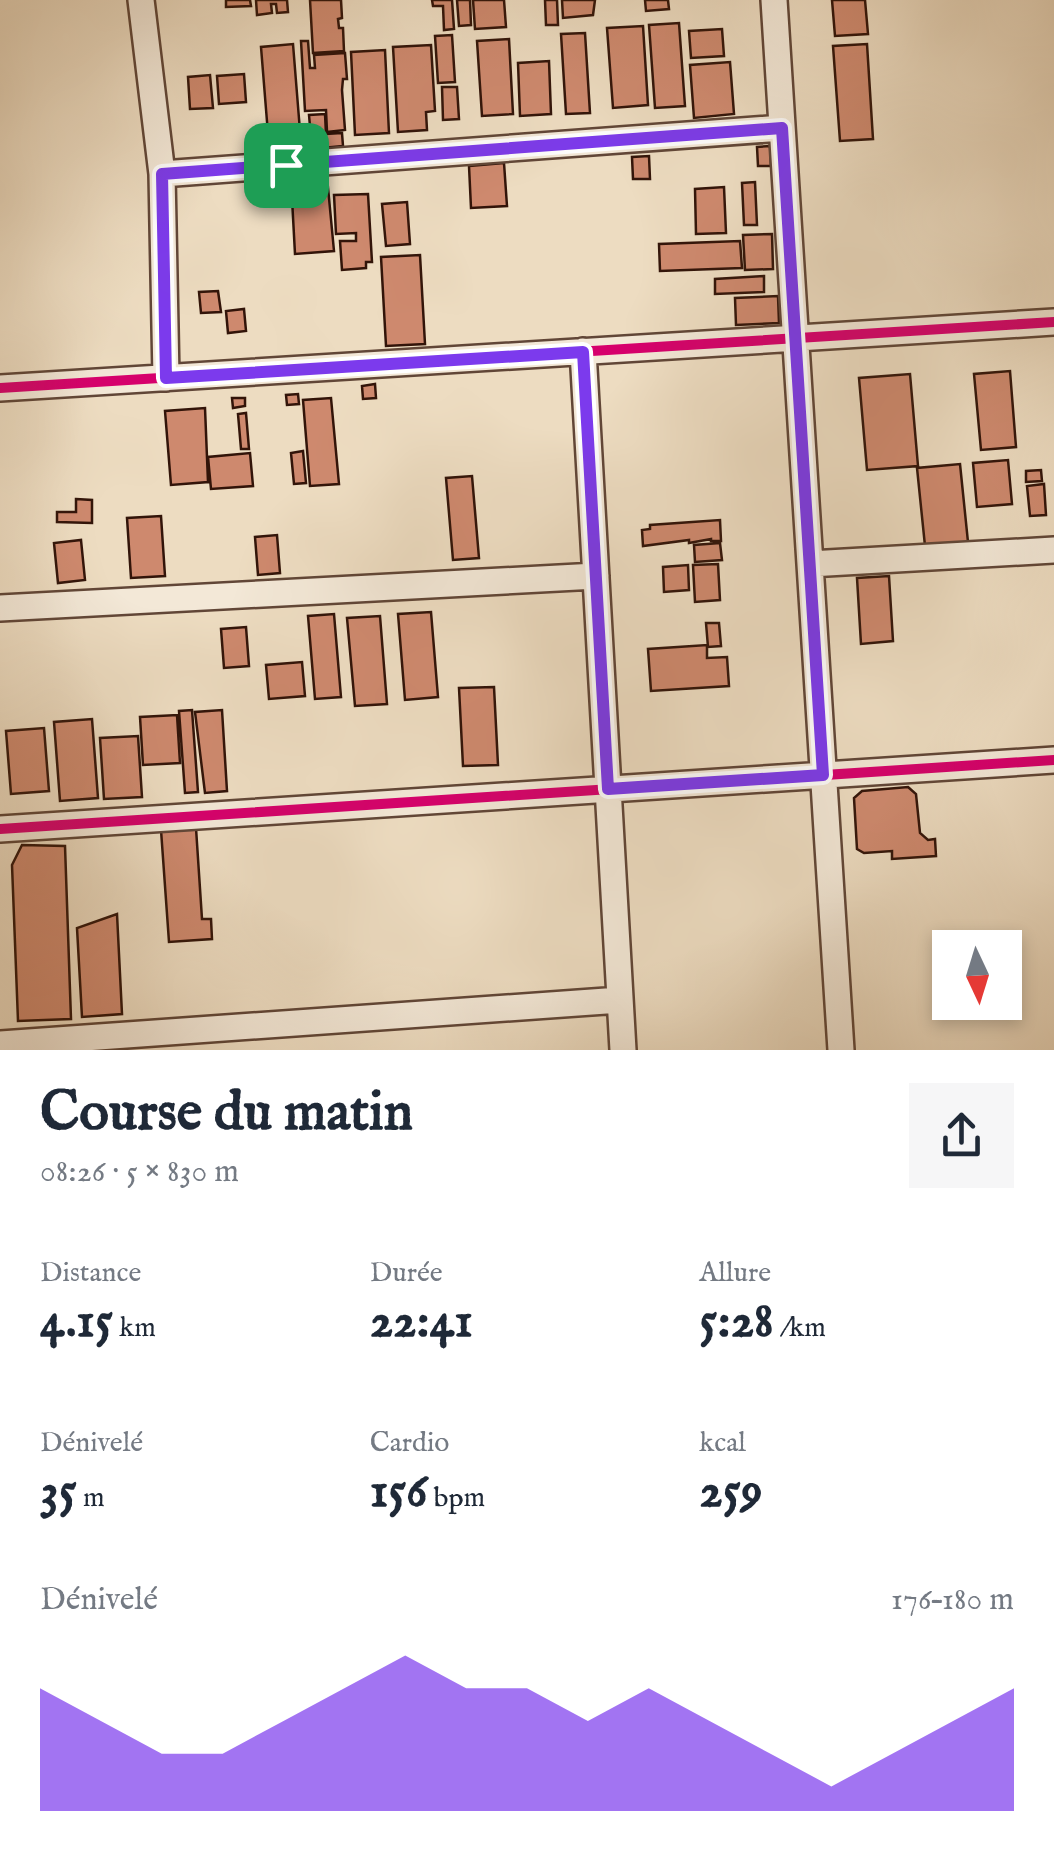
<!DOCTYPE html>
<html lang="fr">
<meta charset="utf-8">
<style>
:root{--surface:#fff;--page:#f6f6f7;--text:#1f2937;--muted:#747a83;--accent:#7c3aed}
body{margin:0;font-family:"IM FELL English",serif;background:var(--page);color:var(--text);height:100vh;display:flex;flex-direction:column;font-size:38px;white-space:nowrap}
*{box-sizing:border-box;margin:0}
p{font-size:32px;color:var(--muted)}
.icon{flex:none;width:55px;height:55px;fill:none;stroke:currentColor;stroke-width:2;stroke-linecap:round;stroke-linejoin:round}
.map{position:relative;height:1050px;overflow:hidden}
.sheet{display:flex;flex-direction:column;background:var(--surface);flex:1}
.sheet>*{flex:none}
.needle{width:65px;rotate:176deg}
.fabs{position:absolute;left:932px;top:930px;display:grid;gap:20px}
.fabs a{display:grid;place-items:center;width:90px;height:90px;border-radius:0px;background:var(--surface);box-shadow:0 5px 15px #0003;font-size:50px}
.pin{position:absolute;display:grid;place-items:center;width:85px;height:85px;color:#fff;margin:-42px;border-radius:20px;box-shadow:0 5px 15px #0006}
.round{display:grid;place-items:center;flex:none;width:105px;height:105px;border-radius:0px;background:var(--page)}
.summary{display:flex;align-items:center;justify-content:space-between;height:170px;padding:0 40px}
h1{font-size:55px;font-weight:700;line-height:75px}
.figures{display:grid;grid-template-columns:repeat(3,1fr);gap:15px;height:170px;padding:10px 40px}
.figures div{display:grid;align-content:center}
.figures b{font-size:50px;font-weight:700}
.figures small{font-size:28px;font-weight:400}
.figures p{font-size:28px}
.chart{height:280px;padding:20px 40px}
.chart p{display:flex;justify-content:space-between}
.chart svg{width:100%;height:180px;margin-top:10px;fill:var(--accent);opacity:.7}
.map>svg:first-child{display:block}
</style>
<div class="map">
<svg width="1054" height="1050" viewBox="0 0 1054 1050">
<rect width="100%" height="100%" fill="#eddcc1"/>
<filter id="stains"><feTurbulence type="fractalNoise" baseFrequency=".002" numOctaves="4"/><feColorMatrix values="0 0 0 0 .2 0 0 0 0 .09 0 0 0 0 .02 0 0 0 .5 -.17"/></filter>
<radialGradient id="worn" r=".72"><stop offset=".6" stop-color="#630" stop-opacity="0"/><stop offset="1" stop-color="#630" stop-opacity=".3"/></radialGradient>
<path fill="#ce896e" stroke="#321409" stroke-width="2.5" d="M226,0H250L251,6L226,7Z
M256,0H287L288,12L277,13L276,4H271L272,13L257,15Z
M310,0H341L342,18L338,19L339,28H343L344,51L313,53Z
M432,0H452L454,29L444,30L443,6H433Z
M457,0H470L471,25L459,26Z
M473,0H504L506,27L475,29Z
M545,0H557L558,25H546Z
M562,0H595L593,15L563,18Z
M645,0H668L669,9L646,11Z
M832,0H865L868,34L835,36Z
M679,23L685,106L655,108L649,25Z
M643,26L648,105L613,108L607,28Z
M722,29L724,56L691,58L689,31Z
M585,33L590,113L566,114L561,34Z
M452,35L455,82L438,83L435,36Z
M509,39L513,114L482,116L477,41Z
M301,41H308L310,68H315L314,55L345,53L347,79H343L342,90L345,130L327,132L326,110L305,111Z
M293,44L300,131L268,134L261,47Z
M867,44L873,139L840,141L833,46Z
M431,45L435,111L426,112L427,130L398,132L393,47Z
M385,50L389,133L355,135L351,52Z
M549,61L551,114L520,116L518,63Z
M730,62L734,114L694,118L690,65Z
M244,74L246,102L219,104L217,76Z
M210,75L213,108L190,109L188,77Z
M442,87H457L459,119L443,120Z
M325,114L326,134L342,133L343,146L312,149L309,115Z
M770,146L771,166H758L757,147Z
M649,156L650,179H633L632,157Z
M504,163L507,206L471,208L469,166Z
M327,177L334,251L295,254L291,180Z
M755,182L757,225H744L742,183Z
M724,187L726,233L696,234L695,189Z
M368,194L372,262H366V268L342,270L340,241H356V233L336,234L334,195Z
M407,202L410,244L386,246L382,204Z
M772,234L773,269L745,270L743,235Z
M740,241L742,268L660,271L659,244Z
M420,255L425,344L386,346L381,257Z
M764,276V292L715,294V279Z
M218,291L221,312L201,313L199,292Z
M778,296L779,323L736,325L735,298Z
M244,309L246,331L228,333L226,311Z
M1010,371L1016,447L981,450L974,374Z
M910,374L918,466L867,470L859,378Z
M375,384L376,398L363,399L362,386Z
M298,394L299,404L287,405L286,395Z
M232,398H245V406L233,408Z
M331,398L339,484L310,486L303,400Z
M205,408L208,482L171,485L165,411Z
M246,413L249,449H241L238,414Z
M303,451L306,483L294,484L291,453Z
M250,453L253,486L211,489L208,457Z
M1008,460L1012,504L977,507L973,463Z
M960,464L968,542L925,546L917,468Z
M1041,470L1042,481L1026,482V471Z
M472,476L479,558L453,560L446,478Z
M1044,484L1046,515L1030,516L1027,486Z
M76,499L92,500V523L57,522V512H76Z
M161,516L165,576L131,578L127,518Z
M720,520L721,541H711V539L689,543V540L643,546L642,530L650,529V525Z
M277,535L280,573L258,575L255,537Z
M81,540L85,580L58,583L54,543Z
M720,543L722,560L695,562L694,545Z
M718,564L720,600L695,602L693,565Z
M688,565L689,590L664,592L663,567Z
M889,576L893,641L861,644L857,578Z
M431,612L438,697L405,700L398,614Z
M334,614L341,697L315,699L308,616Z
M380,616L387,704L355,706L347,618Z
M706,623H719L721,646L708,647Z
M246,627L249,666L224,668L221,629Z
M707,645V658L727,657L729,686L651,691L648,649Z
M302,662L305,696L269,699L266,665Z
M494,687L498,765L463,766L459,688Z
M192,710L198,792L185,793L179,711Z
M222,710L227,791L205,793L195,712Z
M177,715L180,763L143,765L140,717Z
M92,719L98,798L60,801L54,722Z
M44,728L49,791L11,794L6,731Z
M138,736L142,797L104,799L100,738Z
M908,787L916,794L920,833L928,840L935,839L936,856L892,859V851L864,853L857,849L854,798L862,791Z
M196,828L202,919H211L212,939L169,942L161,830Z
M22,845L65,846L71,1019L18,1021L12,865Z
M117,914L122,1014L82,1017L77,928Z"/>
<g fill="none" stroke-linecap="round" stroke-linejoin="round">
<g stroke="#614637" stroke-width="30">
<path id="minor" d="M141,0L162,174L166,378
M774,0L841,1050
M162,174L782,128
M583,351L623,1050
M0,388L1054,322
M810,564L1054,550
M0,608L596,576
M0,829L1054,760
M0,1044L620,1000"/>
</g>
<use href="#minor" stroke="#f3e8d7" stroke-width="25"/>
<g stroke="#f3e8d7" stroke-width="16">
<path id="cycleway" d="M0,388L1054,322
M0,829L1054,760"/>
</g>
<use href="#cycleway" stroke="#d6006c" stroke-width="10"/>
</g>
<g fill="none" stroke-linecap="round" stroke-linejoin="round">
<g stroke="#fff" stroke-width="20">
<path id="route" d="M782,128L823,775L608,789L583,352L166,378L162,174Z"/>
</g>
<use href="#route" stroke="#7c3aed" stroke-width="12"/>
</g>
<rect width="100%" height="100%" filter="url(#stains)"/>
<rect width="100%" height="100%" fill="url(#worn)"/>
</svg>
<div class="fabs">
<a><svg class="needle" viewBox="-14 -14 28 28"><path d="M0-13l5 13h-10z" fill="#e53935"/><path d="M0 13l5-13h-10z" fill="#747a83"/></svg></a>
</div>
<div class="pin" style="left:286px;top:165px;background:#1e9e55"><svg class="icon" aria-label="arrive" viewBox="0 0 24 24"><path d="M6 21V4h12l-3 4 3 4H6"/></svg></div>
</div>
<section class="sheet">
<div class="summary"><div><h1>Course du matin</h1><p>08:26 · 5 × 830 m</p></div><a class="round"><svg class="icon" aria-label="share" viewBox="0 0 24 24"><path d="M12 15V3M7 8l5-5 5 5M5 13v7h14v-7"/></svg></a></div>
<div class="figures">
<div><p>Distance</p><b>4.15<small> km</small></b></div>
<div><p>Durée</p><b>22:41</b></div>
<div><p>Allure</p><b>5:28<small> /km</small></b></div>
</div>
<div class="figures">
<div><p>Dénivelé</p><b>35<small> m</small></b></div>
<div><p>Cardio</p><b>156<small> bpm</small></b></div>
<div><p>kcal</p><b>259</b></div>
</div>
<div class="chart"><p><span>Dénivelé</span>176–180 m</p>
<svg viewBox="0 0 160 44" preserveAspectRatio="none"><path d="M0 44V14L10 22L20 30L30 30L40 22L50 14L60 6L70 14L80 14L90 22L100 14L110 22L120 30L130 38L140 30L150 22L160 14V44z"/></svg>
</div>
</section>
